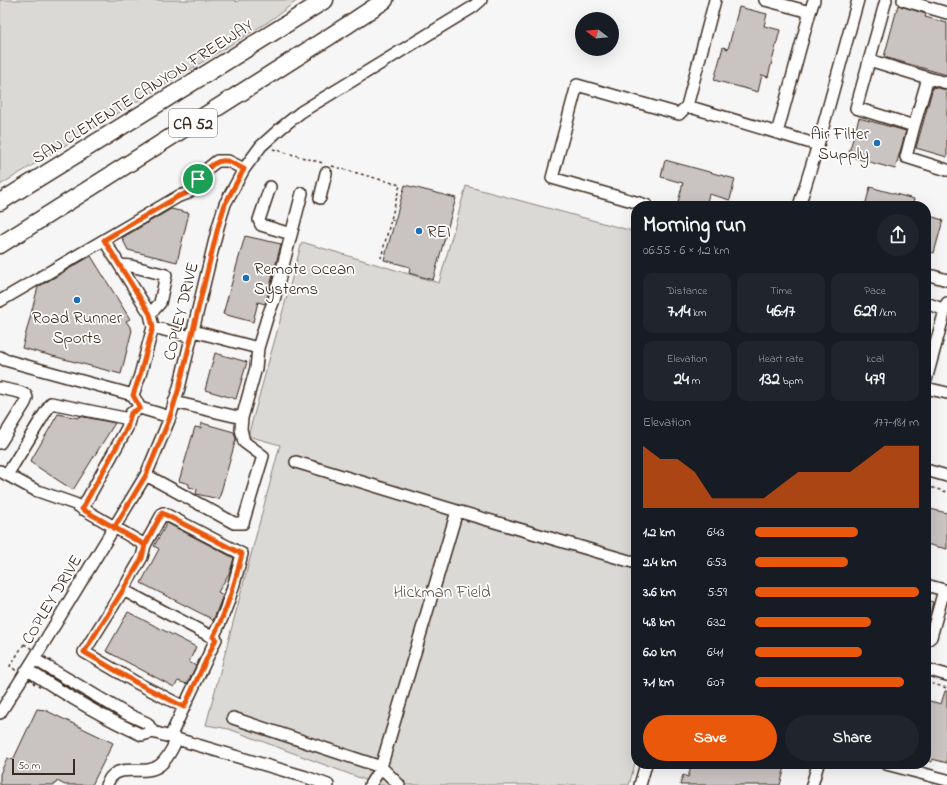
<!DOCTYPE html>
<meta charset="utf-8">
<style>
:root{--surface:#171b24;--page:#20242c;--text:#f1f3f6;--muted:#9ea1a6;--accent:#ea580c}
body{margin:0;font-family:"Indie Flower",sans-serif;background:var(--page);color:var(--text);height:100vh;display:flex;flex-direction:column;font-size:15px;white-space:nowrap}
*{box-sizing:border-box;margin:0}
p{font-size:13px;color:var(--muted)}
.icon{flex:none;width:22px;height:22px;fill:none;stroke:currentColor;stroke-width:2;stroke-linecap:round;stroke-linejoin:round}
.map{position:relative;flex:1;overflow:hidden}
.side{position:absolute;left:631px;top:201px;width:300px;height:568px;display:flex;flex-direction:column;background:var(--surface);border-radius:16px;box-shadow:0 4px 16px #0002}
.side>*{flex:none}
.needle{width:26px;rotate:286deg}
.tools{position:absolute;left:575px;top:12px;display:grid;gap:8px}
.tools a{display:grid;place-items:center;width:44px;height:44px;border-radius:50%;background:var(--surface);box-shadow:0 4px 16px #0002;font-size:20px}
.scale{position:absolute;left:12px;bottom:10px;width:63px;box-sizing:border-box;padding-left:4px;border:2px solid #3b2a1e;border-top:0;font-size:11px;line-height:14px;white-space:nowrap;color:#3b2a1e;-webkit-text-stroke:3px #fff;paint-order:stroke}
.pin{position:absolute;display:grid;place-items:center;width:34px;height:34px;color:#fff;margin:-17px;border:2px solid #fff;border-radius:50%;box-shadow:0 1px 4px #0007}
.round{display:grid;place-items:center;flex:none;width:42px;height:42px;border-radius:21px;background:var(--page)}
.headline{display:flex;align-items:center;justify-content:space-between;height:68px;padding:0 12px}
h1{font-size:22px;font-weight:800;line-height:30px}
.metrics{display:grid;grid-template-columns:repeat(3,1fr);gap:6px;height:68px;padding:4px 12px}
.metrics div{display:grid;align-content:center;border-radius:10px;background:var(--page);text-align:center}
.metrics b{font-size:17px;font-weight:800}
.metrics small{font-size:11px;font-weight:400}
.metrics p{font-size:11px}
.chart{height:112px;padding:8px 12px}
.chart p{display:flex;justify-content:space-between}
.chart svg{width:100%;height:72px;margin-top:4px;fill:var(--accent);opacity:.7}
.primary-button{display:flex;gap:8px;margin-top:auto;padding:8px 12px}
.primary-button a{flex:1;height:46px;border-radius:24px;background:var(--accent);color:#fff;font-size:16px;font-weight:800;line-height:46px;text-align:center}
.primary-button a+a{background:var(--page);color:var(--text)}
ul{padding:0 12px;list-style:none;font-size:13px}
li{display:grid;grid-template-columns:64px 48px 1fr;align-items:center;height:30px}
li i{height:10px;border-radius:5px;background:var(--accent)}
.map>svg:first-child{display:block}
</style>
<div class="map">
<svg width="947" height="785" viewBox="0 0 947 785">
<rect width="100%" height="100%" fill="#f7f6f6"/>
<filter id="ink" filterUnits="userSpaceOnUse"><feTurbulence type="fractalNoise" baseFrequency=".025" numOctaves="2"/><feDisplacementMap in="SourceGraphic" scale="8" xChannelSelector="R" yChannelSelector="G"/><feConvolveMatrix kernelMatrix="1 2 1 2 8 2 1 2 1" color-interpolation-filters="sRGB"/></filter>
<g filter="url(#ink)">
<path fill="#dbd9d6" stroke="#8b827a" d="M0,0H235L236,2L240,0H298L268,22L0,185Z
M466,186L636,232V760L629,785H373L368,781L229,729L206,725L280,445L248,436L302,242L439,283Z"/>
<path fill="#c9c3c1" stroke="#3b2a1e" d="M898,5L926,14L925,17L947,23V75L884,57Z
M739,7L767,14L764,26L780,30L768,77L762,75L758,92L714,80L723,47L728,49Z
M933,87L947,90V157L916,148Z
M859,118L906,131L895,169L848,156Z
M665,160L735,179L730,200L709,194L706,206H677L683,183L661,177Z
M405,185L456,198L433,280L409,273L410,267L384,260Z
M870,187L914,199L912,206H865Z
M171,209L189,213L177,262L128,250L122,238Z
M926,215L943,220L934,253L926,251Z
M245,236L281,244L267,298L265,304L258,302L253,322L223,314Z
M91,256L130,319L126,321L132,330L121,374L22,348L38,287Z
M215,353L247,362L236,399L205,390Z
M58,414L78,418L79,416L115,423L73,490L30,462Z
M202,423L234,432L236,439L219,499L196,494L197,489L189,487V484L179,481L195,427L201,428Z
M926,508L947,513V549L926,544Z
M167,523L234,558L230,572L218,592L223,595L213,621L210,618L141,583L159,549L154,546Z
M926,600L933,602L927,626H926Z
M128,612L196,647L189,662L196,666L187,684L178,681L174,687L106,651Z
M945,691H947V763L932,759V762L926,760V700L941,704Z
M37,709L45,710L113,743L92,785H65L57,781L55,785H0V774L7,758L13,760Z
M692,764H786L780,785H680L683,775L688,777Z"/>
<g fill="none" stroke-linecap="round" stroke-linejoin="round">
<g stroke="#3b2a1e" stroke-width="14">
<path id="minor" d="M715,0L687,106L818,145
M765,0L810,12L814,0
M886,0L856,108L914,126L906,157L947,170
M903,0L947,13
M869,60L928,78L914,126
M928,78L947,83
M777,133L810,12
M270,187L259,220L261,225L291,234
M320,198L326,173
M647,206L646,205L552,178L577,85L679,114L687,106
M799,206L818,145L858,0
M104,240L150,314L153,327
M120,265L131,266L166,275L160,303L150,314
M926,274L947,280
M0,301L179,196L186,194L194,188L198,179L207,169L217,161H228L244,169
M926,303L945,310
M193,331L258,348
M0,357L5,360L133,395L140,408L170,417
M926,380L947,303
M0,388L19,392L26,395L27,398L25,403L0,443
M926,388L947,393
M133,395L140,375L153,327L191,337
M174,402L242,418
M296,462L457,511
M926,470L947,476
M0,471L35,490L75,504L145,545L142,557L123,590
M7,475L51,403L129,419
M146,475L234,523H243L263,456L244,442L241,429L242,418L256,368L258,348L267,318L274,300L302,193
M82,509L127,428L131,413L140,408
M145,545L163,513L242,554C235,582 227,611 213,637
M926,585L944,590L931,637L927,640H926
M34,659L125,713L147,723L153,732
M926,669L947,675
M28,670C64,694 102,717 142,735L153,732L306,777L328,785
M0,713L34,659L146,475L169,420L179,388L218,227L225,204L244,169L261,146L281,128L301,112L473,7L481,0
M233,718L381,767L399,785
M170,737L184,707L137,683L84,652L123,590L216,639L184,707
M886,764L947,780
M106,785C108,783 109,779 111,777C123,763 145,777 160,765C168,759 173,747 177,739
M370,785L381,767L457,511L636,563
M640,785L646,764
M812,785L818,764"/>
</g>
<g stroke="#3b2a1e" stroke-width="19">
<path id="highway" d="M0,202L325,0
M0,245L261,80L346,26L385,0"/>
</g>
<path stroke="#3b2a1e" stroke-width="1.5" stroke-dasharray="3 3" stroke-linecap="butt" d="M273,149L276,150L323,163
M332,166L400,185L381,258
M391,220H395
M926,486L947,492
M24,644L55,663L41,688L23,676L10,666Z
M926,682L947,688"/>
<use href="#minor" stroke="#fff" stroke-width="11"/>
<use href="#highway" stroke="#fff" stroke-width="16"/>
</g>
</g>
<g fill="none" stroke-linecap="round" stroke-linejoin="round" filter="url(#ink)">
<g stroke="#fff" stroke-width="8">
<path id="route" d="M198,179C206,171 214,159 227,161C232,162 239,167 244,169L225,204L218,227L179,388L169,420L146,475L114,528L145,545L142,558L123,590L84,652L137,683L184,707L216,639L213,637C227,611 235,582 242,554L162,513L145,545L82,509L127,428L131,413L140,408L133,395L140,375L153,327L150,314L104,240L179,196C190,193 193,189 198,179"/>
</g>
<use href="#route" stroke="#ea580c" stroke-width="5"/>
</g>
<g fill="#1f6fb2" stroke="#fff" stroke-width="1.5">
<circle cx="877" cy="143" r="4"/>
<circle cx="419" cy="231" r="4"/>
<circle cx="246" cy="278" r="4"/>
<circle cx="77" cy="300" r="4"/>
</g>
<g text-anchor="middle" stroke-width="3.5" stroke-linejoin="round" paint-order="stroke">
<rect fill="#fff" stroke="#766a62" stroke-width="1" x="169" y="109" width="48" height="28" rx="3"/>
<g font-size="16" font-weight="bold" fill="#3b2a1e">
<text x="193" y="129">CA 52</text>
</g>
<g font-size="17" fill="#3b2a1e" stroke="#fff">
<text transform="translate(142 91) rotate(-32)" y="6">SAN CLEMENTE CANYON FREEWAY</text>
<text transform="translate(180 311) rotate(-76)" y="6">COPLEY DRIVE</text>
<text transform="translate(51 599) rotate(-59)" y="6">COPLEY DRIVE</text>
</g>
<g font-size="17" fill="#3b2a1e" stroke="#fff" text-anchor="start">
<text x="869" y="139" text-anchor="end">Air Filter<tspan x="869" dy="20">Supply</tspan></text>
<text x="427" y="237">REI</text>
<text x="254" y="274">Remote Ocean<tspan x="254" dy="20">Systems</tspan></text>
<text x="77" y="323" text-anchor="middle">Road Runner<tspan x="77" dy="20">Sports</tspan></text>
</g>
<g font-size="17" fill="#63564c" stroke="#fff">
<text x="442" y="597">Hickman Field</text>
</g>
</g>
</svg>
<div class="tools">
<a><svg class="needle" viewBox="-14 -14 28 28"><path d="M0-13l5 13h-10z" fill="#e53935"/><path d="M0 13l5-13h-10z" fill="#9ea1a6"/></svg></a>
</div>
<div class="scale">50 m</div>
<div class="pin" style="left:198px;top:179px;background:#1e9e55"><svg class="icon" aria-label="arrive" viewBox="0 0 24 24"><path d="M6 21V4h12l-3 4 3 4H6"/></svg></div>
<section class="side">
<div class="headline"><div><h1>Morning run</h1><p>06:55 · 6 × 1.2 km</p></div><a class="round"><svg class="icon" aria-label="share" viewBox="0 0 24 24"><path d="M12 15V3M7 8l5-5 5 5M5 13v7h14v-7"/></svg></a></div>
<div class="metrics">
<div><p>Distance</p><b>7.14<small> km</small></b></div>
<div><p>Time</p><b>46:17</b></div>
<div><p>Pace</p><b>6:29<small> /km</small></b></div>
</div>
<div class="metrics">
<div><p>Elevation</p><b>24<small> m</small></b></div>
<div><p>Heart rate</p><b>132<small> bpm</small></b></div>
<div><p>kcal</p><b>479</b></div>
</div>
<div class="chart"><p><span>Elevation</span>177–181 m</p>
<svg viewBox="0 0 160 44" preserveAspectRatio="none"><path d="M0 44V6L10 14L20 14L30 22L40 38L50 38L60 38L70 38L80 30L90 22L100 22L110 22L120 22L130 14L140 6L150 6L160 6V44z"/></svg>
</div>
<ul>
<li><b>1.2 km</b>6:43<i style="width:63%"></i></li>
<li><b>2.4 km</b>6:53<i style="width:57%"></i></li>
<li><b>3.6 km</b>5:59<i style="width:100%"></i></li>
<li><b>4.8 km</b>6:32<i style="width:71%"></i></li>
<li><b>6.0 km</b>6:41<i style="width:65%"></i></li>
<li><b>7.1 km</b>6:07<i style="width:91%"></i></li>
</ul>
<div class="primary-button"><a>Save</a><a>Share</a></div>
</section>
</div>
